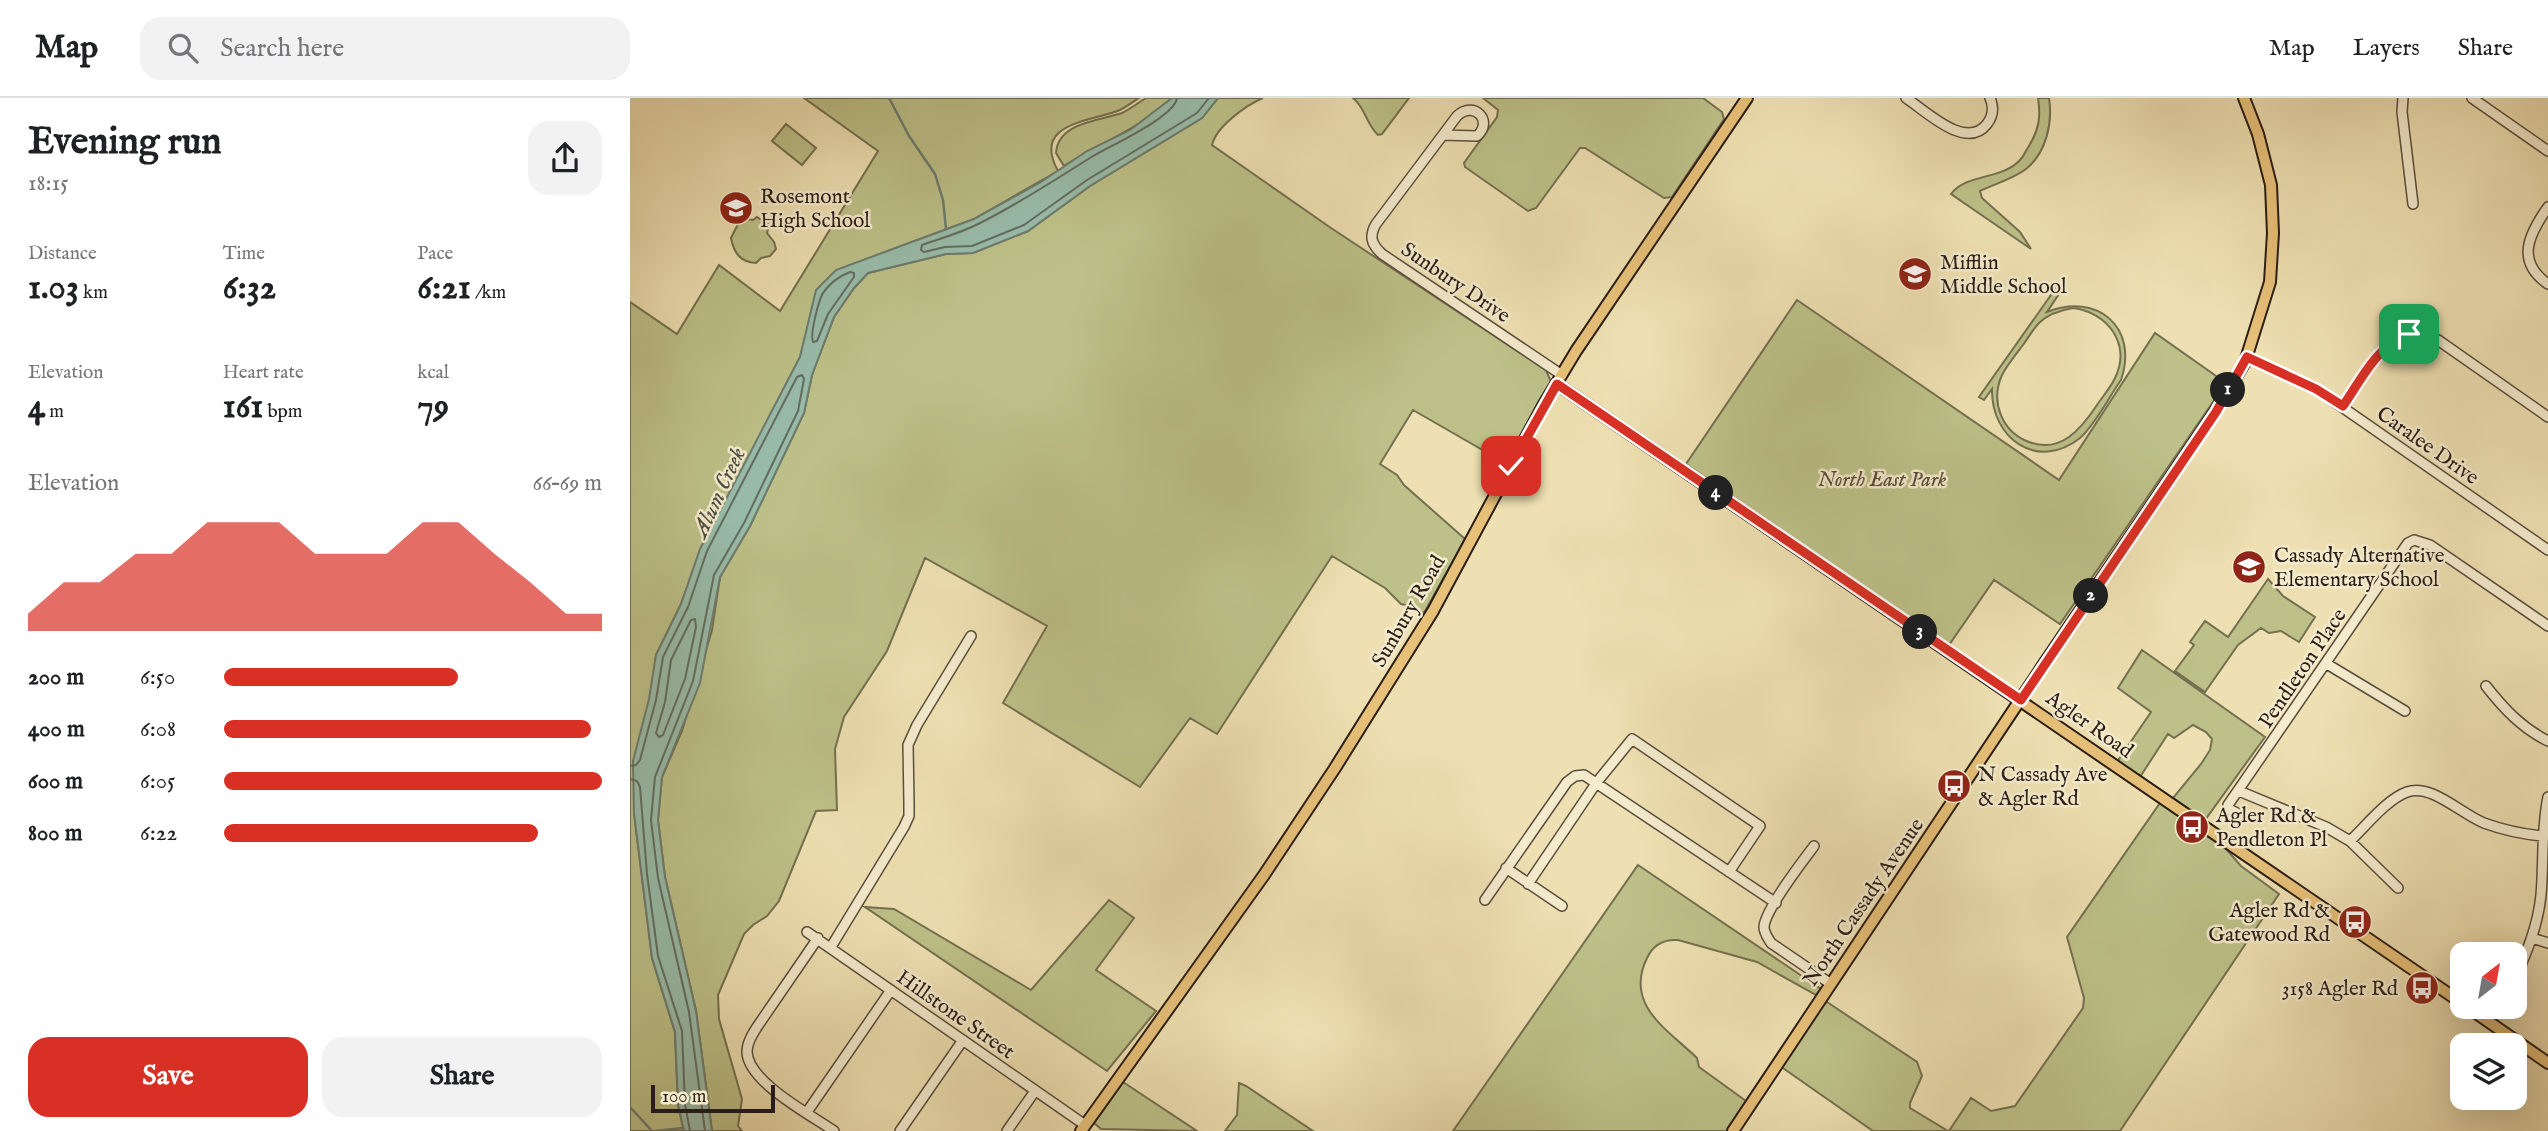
<!DOCTYPE html>
<meta charset="utf-8">
<style>
:root{--surface:#fff;--page:#f2f2f2;--text:#202124;--muted:#757577;--line:#e0e0e0;--accent:#d93025}
body{margin:0;font-family:"IM FELL English",serif;background:var(--page);color:var(--text);height:100vh;display:flex;flex-direction:column;font-size:26px;white-space:nowrap}
*{box-sizing:border-box;margin:0}
p{font-size:23px;color:var(--muted)}
.icon{flex:none;width:38px;height:38px;fill:none;stroke:currentColor;stroke-width:2;stroke-linecap:round;stroke-linejoin:round}
.map{position:relative;flex:1;overflow:hidden}
.side{display:flex;flex-direction:column;background:var(--surface);width:630px}
.side>*{flex:none}
.needle{width:46px;rotate:31deg}
.fabs{position:absolute;left:1820px;top:844px;display:grid;gap:14px}
.fabs a{display:grid;place-items:center;width:77px;height:77px;border-radius:14px;background:var(--surface);box-shadow:0 7px 28px #0002;font-size:35px}
.scale{position:absolute;left:21px;bottom:18px;width:124px;box-sizing:border-box;padding-left:7px;border:4px solid #2a1e17;border-top:0;font-size:19px;line-height:24px;white-space:nowrap;color:#2a1e17;-webkit-text-stroke:5px #f4ebcd;paint-order:stroke}
.pin{position:absolute;display:grid;place-items:center;width:60px;height:60px;color:#fff;margin:-30px;border-radius:14px;box-shadow:0 4px 10px #0006}
.km{position:absolute;width:35px;height:35px;margin:-18px;border-radius:50%;background:#222;color:#fff;font-size:19px;line-height:35px;text-align:center}
.round{display:grid;place-items:center;flex:none;width:74px;height:74px;border-radius:21px;background:var(--page)}
.overview{display:flex;align-items:center;justify-content:space-between;height:119px;padding:0 28px}
h1{font-size:38px;font-weight:700;line-height:52px}
.figures{display:grid;grid-template-columns:repeat(3,1fr);gap:10px;height:119px;padding:7px 28px}
.figures div{display:grid;align-content:center}
.figures b{font-size:35px;font-weight:700}
.figures small{font-size:19px;font-weight:400}
.figures p{font-size:19px}
.chart{height:196px;padding:14px 28px}
.chart p{display:flex;justify-content:space-between}
.chart svg{width:100%;height:126px;margin-top:7px;fill:var(--accent);opacity:.7}
.cta{display:flex;gap:14px;margin-top:auto;padding:14px 28px}
.cta a{flex:1;height:80px;border-radius:21px;background:var(--accent);color:#fff;font-size:28px;font-weight:700;line-height:80px;text-align:center}
.cta a+a{background:var(--page);color:var(--text)}
ul{padding:0 28px;list-style:none;font-size:23px}
li{display:grid;grid-template-columns:112px 84px 1fr;align-items:center;height:52px}
li i{height:18px;border-radius:9px;background:var(--accent)}
header{display:flex;align-items:center;gap:42px;box-sizing:border-box;height:98px;padding:0 35px;background:var(--surface);border-bottom:2px solid var(--line)}
header strong{font-size:33px}
nav{display:flex;gap:38px;margin-inline-start:auto;font-size:24px}
.search{width:490px;height:63px;background:var(--page);display:flex;align-items:center;gap:18px;box-sizing:border-box;padding:0 24px;border-radius:21px;color:var(--muted);font-size:26px}
main{display:flex;flex:1;min-height:0}
.map>svg:first-child{display:block}
</style>
<header>
<strong>Map</strong>
<div class="search"><svg class="icon" aria-label="search" viewBox="0 0 24 24"><circle cx="10" cy="10" r="6"/><path d="M15 15l6 6"/></svg>Search here</div>
<nav><a>Map</a><a>Layers</a><a>Share</a></nav>
</header>
<main>
<section class="side">
<div class="overview"><div><h1>Evening run</h1><p>18:15</p></div><a class="round"><svg class="icon" aria-label="share" viewBox="0 0 24 24"><path d="M12 15V3M7 8l5-5 5 5M5 13v7h14v-7"/></svg></a></div>
<div class="figures">
<div><p>Distance</p><b>1.03<small> km</small></b></div>
<div><p>Time</p><b>6:32</b></div>
<div><p>Pace</p><b>6:21<small> /km</small></b></div>
</div>
<div class="figures">
<div><p>Elevation</p><b>4<small> m</small></b></div>
<div><p>Heart rate</p><b>161<small> bpm</small></b></div>
<div><p>kcal</p><b>79</b></div>
</div>
<div class="chart"><p><span>Elevation</span>66–69 m</p>
<svg viewBox="0 0 160 44" preserveAspectRatio="none"><path d="M0 44V38L10 27L20 27L30 17L40 17L50 6L60 6L70 6L80 17L90 17L100 17L110 6L120 6L130 17L140 27L150 38L160 38V44z"/></svg>
</div>
<ul>
<li><b>200 m</b>6:50<i style="width:62%"></i></li>
<li><b>400 m</b>6:08<i style="width:97%"></i></li>
<li><b>600 m</b>6:05<i style="width:100%"></i></li>
<li><b>800 m</b>6:22<i style="width:83%"></i></li>
</ul>
<div class="cta"><a>Save</a><a>Share</a></div>
</section>
<div class="map">
<svg width="1918" height="1033" viewBox="0 0 1918 1033">
<rect width="100%" height="100%" fill="#eee0b2"/>
<filter id="stains"><feTurbulence type="fractalNoise" baseFrequency=".00286" numOctaves="4"/><feColorMatrix values="0 0 0 0 .2 0 0 0 0 .09 0 0 0 0 .02 0 0 0 .5 -.17"/></filter>
<radialGradient id="worn" r=".72"><stop offset=".6" stop-color="#630" stop-opacity="0"/><stop offset="1" stop-color="#630" stop-opacity=".3"/></radialGradient>
<path fill="#bdc189" stroke="#747050" stroke-width="2" fill-rule="evenodd" d="M174,0H509C503,4 496,9 490,12C461,24 401,24 428,73L344,121L207,172L187,192L170,259L71,451L51,506L26,557L4,715L22,860L45,934L48,1007L54,1033H0V204L47,236L89,167L150,213L248,53Z
M516,0H542C511,30 470,45 434,68L426,55C428,24 469,23 492,15C500,11 508,5 516,0Z
M588,0H633C616,7 586,29 582,47L701,130L916,272L921,284L876,362H870L783,312L750,366L767,377L774,387L835,441L794,515L781,508L771,506L755,490L702,458L587,636L560,620L510,689L373,605L417,528L295,460L257,553L214,619L205,651L207,712L186,713L149,803L137,818L123,827L114,836L88,897L89,921L112,1001L108,1028L112,1033H82L66,913L35,779L28,722L32,679L52,633L82,532L90,479L120,428L174,315L182,277L204,219L224,190L238,175L316,156L343,155L398,133L460,88L572,20Z
M723,0H779L752,36L748,37C736,26 735,9 723,0Z
M853,0H1073L1092,14L1094,21L1042,99L1034,100L955,50H950L906,110L898,113L835,69L834,65L867,19L868,12Z
M1408,0H1419C1423,25 1416,55 1396,71C1383,81 1364,86 1350,93L1352,100L1390,134L1401,151L1321,96C1337,75 1372,82 1390,62C1394,58 1396,52 1399,48C1409,31 1411,19 1408,0Z
M156,26L186,50L172,67L142,43Z
M127,119L139,127L137,135L144,144L146,151L140,158L131,160L126,165C110,164 104,155 101,140L108,126L115,121L123,122Z
M1428,187L1433,190L1417,214C1467,194 1509,229 1491,282C1479,299 1465,327 1450,340C1407,374 1361,340 1362,291L1354,302L1349,299ZM1443,210C1477,214 1502,246 1485,280C1481,289 1473,298 1467,307C1451,331 1431,356 1399,344C1372,334 1360,304 1372,277C1377,267 1386,256 1393,247C1398,240 1403,231 1409,225C1418,216 1431,212 1443,210Z
M1167,202L1429,382L1525,235L1596,285L1430,526L1364,482L1319,547L1056,366Z
M1638,481L1653,498L1685,519L1669,544L1651,533L1639,535L1631,530L1608,547L1575,594L1545,573L1564,547L1560,544L1575,523L1598,539Z
M1512,552L1635,639L1575,722L1543,700L1571,666L1580,652L1582,641L1576,634L1563,627L1544,640L1538,636L1510,679L1487,664L1521,614L1488,590Z
M1530,705L1597,752L1611,768L1649,796L1490,1033H1319L1341,1000L1361,1013L1385,1008L1453,910L1454,900L1437,839Z
M1008,767L1191,891L1186,897L1127,864L1048,842C1034,841 1023,847 1017,860C994,907 1037,931 1067,960L1069,969L1116,1003L1097,1033H823Z
M479,802L504,820L466,872L526,913L477,973L235,809L264,811L401,892Z
M1194,902L1287,964L1292,978L1280,1005V1010L1318,1033H1243L1150,968Z
M493,984L567,1033L471,1031L464,1025Z
M609,985L616,988L683,1033H595L607,1017Z"/>
<path fill="#99bdab" stroke="#6d7d70" stroke-width="2" d="M542,0H588L572,20L460,88L398,133L343,155L316,156L238,175L224,190L204,219L182,277L174,315L120,428L90,479L70,585L32,679L28,722L35,779L66,913L82,1033H54L48,1007L45,934L22,860L4,715L3,663L19,601L26,557L51,506L70,451L170,259L186,192L206,172L344,121L411,84L457,53L500,32Z"/>
<g fill="none" stroke-linecap="round" stroke-linejoin="round">
<path stroke="#626e61" stroke-width="2" d="M547,0C544,20 477,49 460,60C423,83 387,107 348,126C331,135 311,140 292,147L291,152L294,154L315,149L342,148L394,127L457,82L567,15L579,0
M220,174L224,175V179L198,216L187,243L183,244C180,236 188,204 193,195C199,186 210,178 220,174Z
M65,521L66,529L55,581L33,637L29,639L26,635L35,604L41,562L61,522Z
M0,668L6,667L10,662L26,602L33,559L58,509L77,453L167,279L172,277L174,281L168,313L114,425L84,477L63,583L25,679L21,722L28,780L59,914L75,1033
M0,681L7,683L10,689L17,776L28,858L52,933L55,1006L60,1033"/>
<path stroke="#6d7d70" stroke-width="2.5" d="M259,0L279,38L305,76L313,102L316,131
M0,1009L22,1033
M26,1033L53,1030"/>
<g stroke="#5b4e3e" stroke-width="12">
<path id="minor" d="M1276,0C1296,13 1336,53 1357,26C1363,18 1364,9 1360,0
M1773,0L1772,14L1783,106
M1842,0L1918,53
M813,37L847,38C864,23 844,2 827,18L746,126C739,138 741,146 752,156L932,277
M1918,109C1899,136 1885,163 1918,186
M1617,259L1686,291L1918,452
M1713,308C1737,274 1759,219 1808,242L1918,319
M1697,566L1775,613
M1856,588C1874,611 1892,630 1918,643
M1609,693L1696,729L1720,743L1768,790
M1609,716L1599,711L1598,707L1778,445L1784,442L1800,447L1918,528
M1720,743C1735,729 1757,701 1777,694C1801,685 1831,716 1854,725C1873,732 1892,736 1912,738
M1184,748C1172,764 1135,812 1134,829C1134,835 1138,840 1141,845L1201,886
M876,770L932,808
M898,786L967,684L1002,641L1130,728L1099,774
M855,802L937,684L945,678L954,677L1146,805
M177,834L455,1027
M188,840L127,929C122,937 117,945 117,954C118,984 181,1017 204,1033
M1902,840L1918,845
M201,849L274,729L279,718V705L278,647L287,627L341,538
M1885,881C1897,854 1908,827 1911,797C1914,764 1911,732 1918,699
M1858,923L1867,908
M177,1014L261,892
M270,1033L333,942
M377,1033L405,993"/>
</g>
<g stroke="#2a1e17" stroke-width="14">
<path id="major" d="M927,286L1832,905
M1836,908L1918,965
M451,1033L634,777L705,670L803,513L914,306L946,253L1117,0
M1103,1033L1414,566L1585,314L1615,264L1640,184L1643,135L1641,87L1628,36L1614,0"/>
</g>
<use href="#minor" stroke="#f4ebcd" stroke-width="9"/>
<use href="#major" stroke="#e7c079" stroke-width="10"/>
</g>
<g fill="none" stroke-linecap="round" stroke-linejoin="round">
<g stroke="#fff" stroke-width="14">
<path id="route" d="M881,368L927,286L1391,602L1586,314L1617,259L1686,291L1713,308C1731,282 1747,247 1779,236"/>
</g>
<use href="#route" stroke="#d93025" stroke-width="9"/>
</g>
<defs>
<g id="school-disc" transform="scale(1.75)"><circle r="9.5" fill="#8f2418" stroke="#f4ebcd"/><path d="M0-5L7-2L0 1L-7-2ZM-4 1L0 2.5L4 1V4Q0 6-4 4Z" fill="#fff"/></g>
<g id="bus-disc" transform="scale(1.75)"><circle r="9.5" fill="#8f2418" stroke="#f4ebcd"/><path d="M-5-6H5V4H4V6H2V4H-2V6H-4V4H-5ZM-3.5-4V0h7V-4ZM-3.5 1.2v1.5H-2V1.2ZM2 1.2v1.5H3.5V1.2Z" fill="#fff"/></g>
</defs>
<g fill-rule="evenodd">
<use href="#school-disc" x="106" y="110"/>
<use href="#school-disc" x="1285" y="176"/>
<use href="#school-disc" x="1619" y="469"/>
<use href="#bus-disc" x="1324" y="688"/>
<use href="#bus-disc" x="1562" y="729"/>
<use href="#bus-disc" x="1725" y="824"/>
<use href="#bus-disc" x="1792" y="890"/>
</g>
<g text-anchor="middle" stroke-width="5" stroke-linejoin="round" paint-order="stroke">
<g font-size="21" fill="#2a1e17" stroke="#f4ebcd" text-anchor="start">
<text x="130" y="105">Rosemont<tspan x="130" dy="24">High School</tspan></text>
<text x="1310" y="171">Mifflin<tspan x="1310" dy="24">Middle School</tspan></text>
<text x="1644" y="464">Cassady Alternative<tspan x="1644" dy="24">Elementary School</tspan></text>
<text x="1348" y="683">N Cassady Ave<tspan x="1348" dy="24">&amp; Agler Rd</tspan></text>
<text x="1586" y="724">Agler Rd &amp;<tspan x="1586" dy="24">Pendleton Pl</tspan></text>
<text x="1700" y="819" text-anchor="end">Agler Rd &amp;<tspan x="1700" dy="24">Gatewood Rd</tspan></text>
<text x="1768" y="897" text-anchor="end">3158 Agler Rd</text>
</g>
<g font-size="21" fill="#2a1e17" stroke="#f4ebcd">
<text transform="translate(826 184) rotate(34)" y="7">Sunbury Drive</text>
<text transform="translate(1798 347) rotate(35)" y="7">Caralee Drive</text>
<text transform="translate(778 513) rotate(-60)" y="7">Sunbury Road</text>
<text transform="translate(1672 570) rotate(-56)" y="7">Pendleton Place</text>
<text transform="translate(1460 626) rotate(35)" y="7">Agler Road</text>
<text transform="translate(1233 804) rotate(-56)" y="7">North Cassady Avenue</text>
<text transform="translate(326 916) rotate(35)" y="7">Hillstone Street</text>
</g>
<g font-size="21" font-style="italic" fill="#564f39" stroke="#f4ebcd">
<text x="1252" y="388">North East Park</text>
</g>
<g font-size="23" font-style="italic" fill="#4b4e43" stroke="#f4ebcd">
<text transform="translate(88 394) rotate(-65)" y="8">Alum Creek</text>
</g>
</g>
<rect width="100%" height="100%" filter="url(#stains)"/>
<rect width="100%" height="100%" fill="url(#worn)"/>
</svg>
<div class="fabs">
<a><svg class="needle" viewBox="-14 -14 28 28"><path d="M0-13l5 13h-10z" fill="#e53935"/><path d="M0 13l5-13h-10z" fill="#757577"/></svg></a>
<a><svg class="icon" aria-label="layers" viewBox="0 0 24 24"><path d="M12 4l9 5-9 5-9-5zM3 14l9 5 9-5"/></svg></a>
</div>
<div class="scale">100 m</div>
<div class="pin" style="left:1779px;top:236px;background:#1e9e55"><svg class="icon" aria-label="arrive" viewBox="0 0 24 24"><path d="M6 21V4h12l-3 4 3 4H6"/></svg></div>
<div class="pin" style="left:881px;top:368px;background:#d93025"><svg class="icon" aria-label="check" viewBox="0 0 24 24"><path d="M5 12l5 5 9-10"/></svg></div>
<b class="km" style="left:1598px;top:292px">1</b>
<b class="km" style="left:1461px;top:498px">2</b>
<b class="km" style="left:1290px;top:534px">3</b>
<b class="km" style="left:1086px;top:395px">4</b>
</div>
</main>
